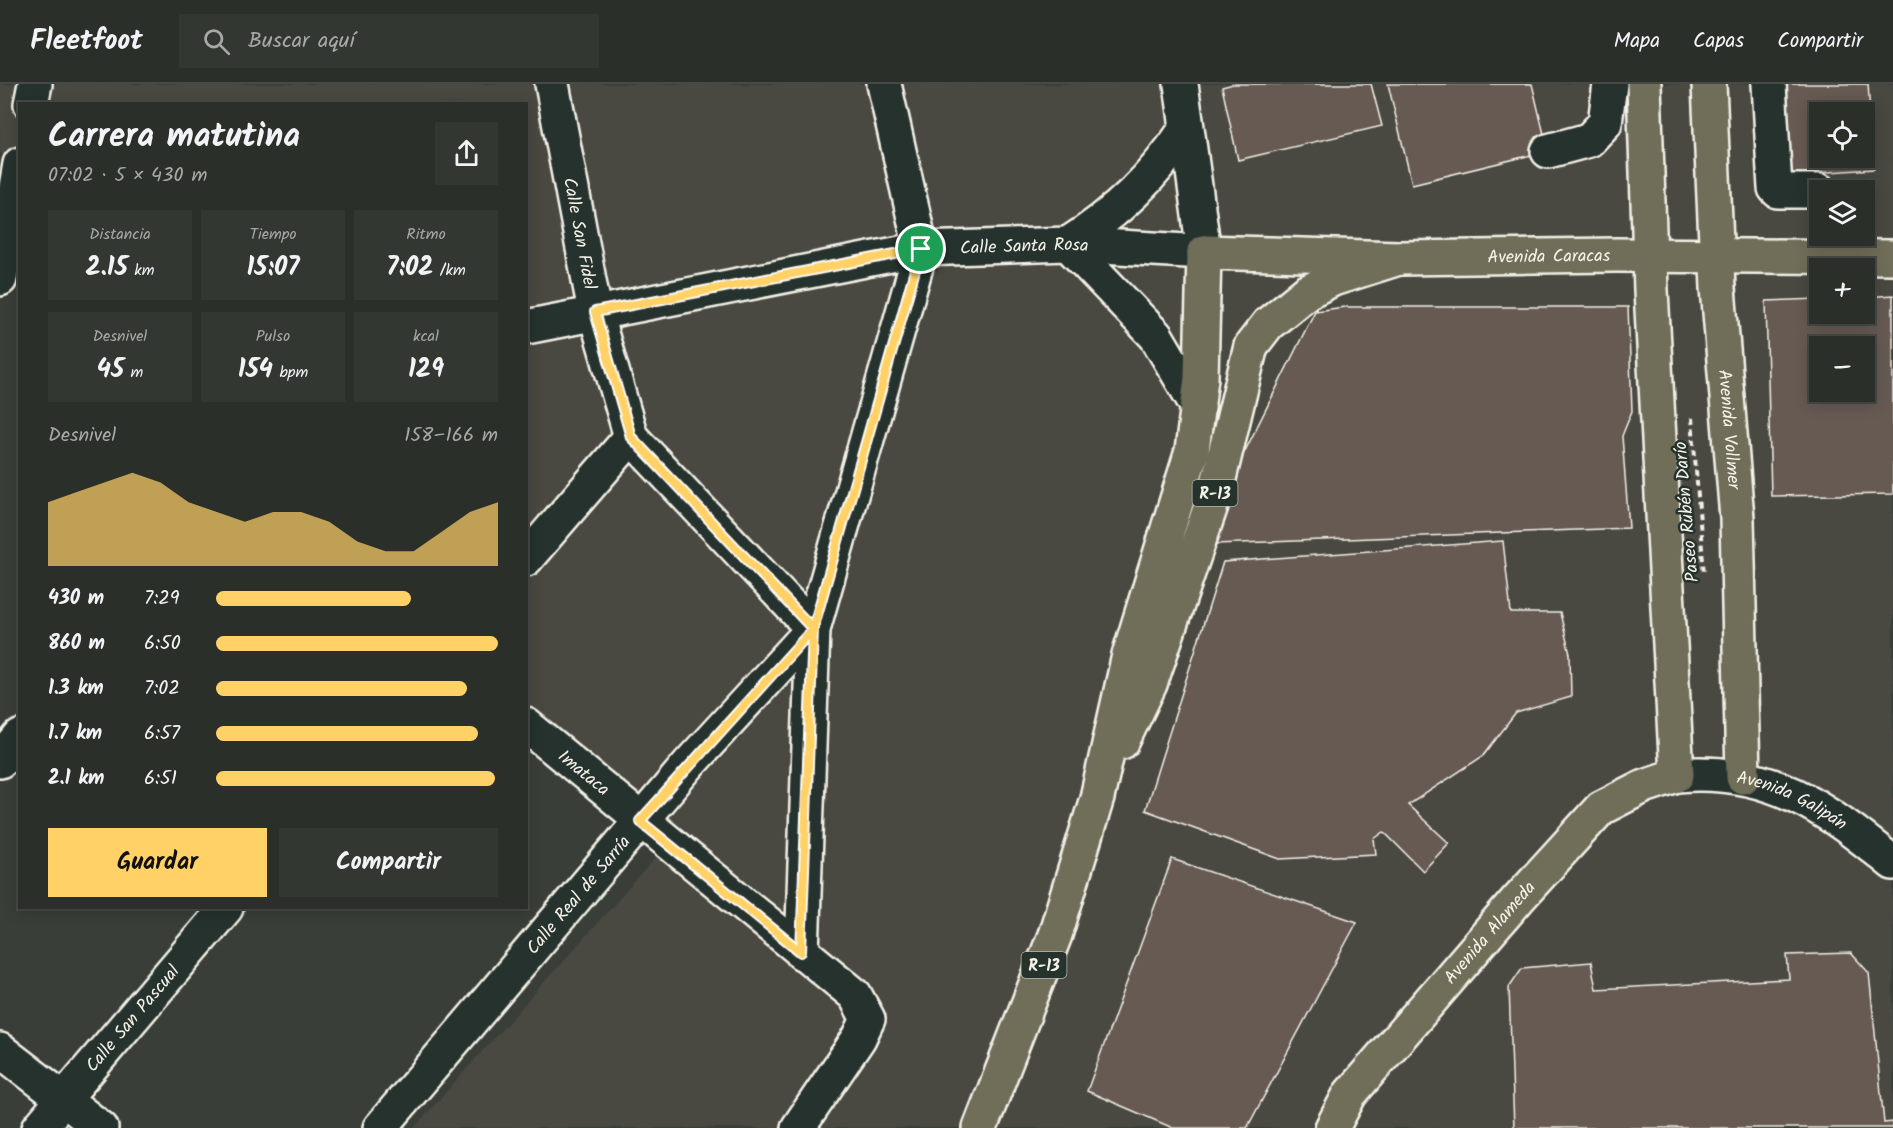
<!DOCTYPE html>
<html lang="es">
<meta charset="utf-8">
<style>
:root{--surface:#2b2f2a;--page:#333732;--text:#f1f3f6;--muted:#a6a9a8;--line:#474a47;--accent:#ffd166}
body{margin:0;font-family:Kalam,sans-serif;background:var(--page);color:var(--text);height:100vh;display:flex;flex-direction:column;font-size:22px;white-space:nowrap}
*{box-sizing:border-box;margin:0}
p{font-size:20px;color:var(--muted)}
.icon{flex:none;width:33px;height:33px;fill:none;stroke:currentColor;stroke-width:2;stroke-linecap:round;stroke-linejoin:round}
.map{position:relative;flex:1;overflow:hidden}
.details{position:absolute;left:18px;top:18px;width:510px;height:807px;display:flex;flex-direction:column;background:var(--surface);border-radius:0px;box-shadow:0 3px 15px #0003,0 0 0 2px var(--line)}
.details>*{flex:none}
.fabs{position:absolute;left:1809px;top:18px;display:grid;gap:12px}
.fabs a{display:grid;place-items:center;width:66px;height:66px;border-radius:0px;background:var(--surface);box-shadow:0 3px 15px #0003,0 0 0 2px var(--line);font-size:30px}
.pin{position:absolute;display:grid;place-items:center;width:51px;height:51px;color:#fff;margin:-26px;border:3px solid #fff;border-radius:50%;box-shadow:0 2px 6px #0007}
.round{display:grid;place-items:center;flex:none;width:63px;height:63px;border-radius:0px;background:var(--page)}
.overview{display:flex;align-items:center;justify-content:space-between;height:102px;padding:0 30px}
h1{font-size:33px;font-weight:700;line-height:45px}
.metrics{display:grid;grid-template-columns:repeat(3,1fr);gap:9px;height:102px;padding:6px 30px}
.metrics div{display:grid;align-content:center;border-radius:0px;background:var(--page);text-align:center}
.metrics b{font-size:26px;font-weight:700}
.metrics small{font-size:16px;font-weight:400}
.metrics p{font-size:16px}
.chart{height:168px;padding:12px 30px}
.chart p{display:flex;justify-content:space-between}
.chart svg{width:100%;height:108px;margin-top:6px;fill:var(--accent);opacity:.7}
.primary-button{display:flex;gap:12px;margin-top:auto;padding:12px 30px}
.primary-button a{flex:1;height:69px;border-radius:0px;background:var(--accent);color:#111;font-size:24px;font-weight:700;line-height:69px;text-align:center}
.primary-button a+a{background:var(--page);color:var(--text)}
ul{padding:0 30px;list-style:none;font-size:20px}
li{display:grid;grid-template-columns:96px 72px 1fr;align-items:center;height:45px}
li i{height:15px;border-radius:8px;background:var(--accent)}
header{display:flex;align-items:center;gap:36px;box-sizing:border-box;height:84px;padding:0 30px;background:var(--surface);border-bottom:2px solid var(--line)}
header strong{font-size:28px}
nav{display:flex;gap:33px;margin-inline-start:auto;font-size:21px}
.search{width:420px;height:54px;background:var(--page);display:flex;align-items:center;gap:15px;box-sizing:border-box;padding:0 21px;border-radius:0px;color:var(--muted);font-size:22px}
.map>svg:first-child{display:block}
</style>
<header>
<strong>Fleetfoot</strong>
<div class="search"><svg class="icon" aria-label="search" viewBox="0 0 24 24"><circle cx="10" cy="10" r="6"/><path d="M15 15l6 6"/></svg>Buscar aquí</div>
<nav><a>Mapa</a><a>Capas</a><a>Compartir</a></nav>
</header>
<div class="map">
<svg width="1893" height="1044" viewBox="0 0 1893 1044">
<rect width="100%" height="100%" fill="#393f38"/>
<filter id="ink" filterUnits="userSpaceOnUse"><feTurbulence type="fractalNoise" baseFrequency=".0167" numOctaves="2"/><feDisplacementMap in="SourceGraphic" scale="12" xChannelSelector="R" yChannelSelector="G"/><feConvolveMatrix kernelMatrix="1 2 1 2 8 2 1 2 1" color-interpolation-filters="sRGB"/></filter>
<g filter="url(#ink)">
<path fill="#494a43" fill-rule="evenodd" d="M0,0H1893V1044H414L668,760L527,639L526,20H20L19,74L0,69ZM1820,28H1864V74H1820ZM1820,106H1864V152H1820ZM1820,184H1864V230H1820ZM1820,262H1864V308H1820Z"/>
<path fill="#665a53" stroke="#f4f1e8" stroke-width="1.5" fill-rule="evenodd" d="M1233,0H1371L1382,42L1238,76L1222,3Z
M1388,0H1532L1548,67L1412,100Z
M1779,0H1868L1874,85L1785,91ZM1820,28H1864V74H1820Z
M1893,211V410L1771,412L1766,217L1820,215V230H1864V213ZM1820,262H1864V308H1820Z
M1345,223H1628L1632,327L1622,352L1629,444L1216,460L1224,409L1315,227Z
M1503,457L1511,529H1560L1570,570L1571,613L1516,629L1483,672L1408,721L1449,759L1423,787L1384,748L1374,755L1376,770L1280,775L1145,726L1223,478Z
M1172,775L1357,838L1247,1044H1173L1087,1007Z
M1851,869L1869,889L1884,1039L1893,1038V1044H1514L1509,903L1522,884L1591,878L1596,905L1789,895L1787,871Z"/>
<g fill="none" stroke-linecap="round" stroke-linejoin="round">
<g stroke="#f4f1e8" stroke-width="38">
<g id="minor">
<path id="s1" d="M552,0L595,228L631,353L813,545L802,869"/>
<path d="M1769,0L1775,104L1778,107H1820"/>
<path d="M31,20L35,0"/>
<path d="M1548,67L1589,56L1605,39L1610,0"/>
<path d="M1068,160L1156,252L1198,323"/>
<path d="M1068,160C1117,129 1154,93 1186,45"/>
<path d="M0,195L20,80"/>
<path id="s2" d="M526,243L921,165L1068,160L1204,168L1181,0"/>
<path d="M526,475L631,353"/>
<path id="s3" d="M526,641L855,911L868,935L859,954L798,1044"/>
<path d="M0,677L20,653"/>
<path id="s4" d="M1677,691C1770,683 1825,723 1893,779"/>
<path d="M0,966L101,1044"/>
<path id="s5" d="M39,1044L226,824"/>
<path id="s6" d="M380,1044L689,680L813,545L921,165L884,0"/>
</g>
</g>
<g stroke="#f4f1e8" stroke-width="38">
<g id="major">
<path id="s7" d="M1709,0L1718,204L1737,434L1743,693"/>
<path id="s8" d="M1204,168L1399,174L1616,171L1893,173"/>
<path id="s9" d="M1332,1044L1350,1010L1518,815L1601,724L1644,702L1677,691L1651,206L1644,0"/>
</g>
</g>
<g stroke="#f4f1e8" stroke-width="38">
<path id="highway" d="M1122,658L1150,600L1216,407L1251,262L1268,240L1307,208L1333,195L1399,174
M980,1044L1055,851L1097,714L1129,571L1192,367L1201,294L1204,168"/>
</g>
<path stroke="#f4f1e8" stroke-width="4" stroke-dasharray="6 4.5" stroke-linecap="butt" d="M1692,334L1704,491"/>
<use href="#minor" stroke="#26332d" stroke-width="33"/>
<use href="#major" stroke="#706e59" stroke-width="33"/>
<use href="#highway" stroke="#706e59" stroke-width="33"/>
</g>
</g>
<g fill="none" stroke-linecap="round" stroke-linejoin="round" filter="url(#ink)">
<g stroke="#fff" stroke-width="12">
<path id="route" d="M921,165L813,545L640,737L801,868L813,545L631,353L595,228L921,165"/>
</g>
<use href="#route" stroke="#ffd166" stroke-width="8"/>
</g>
<g text-anchor="middle" stroke-width="5" stroke-linejoin="round" paint-order="stroke">
<g fill="#26332d" stroke="#b6b8b0" stroke-width="1.5">
<rect x="1192.5" y="396" width="45" height="26" rx="4.5"/>
<rect x="1021.5" y="868" width="45" height="26" rx="4.5"/>
</g>
<g font-size="16" font-weight="bold" fill="#f4f1e8">
<text x="1215" y="415">R-13</text>
<text x="1044" y="887">R-13</text>
</g>
<g font-size="18" fill="#f4f1e8" stroke="#26332d">
<text dy="6" stroke="none"><textPath href="#s1" startOffset="152">Calle San Fidel</textPath></text>
<text dy="6" stroke="none"><textPath href="#s2" startOffset="506">Calle Santa Rosa</textPath></text>
<text dy="6" stroke="none"><textPath href="#s8" startOffset="345">Avenida Caracas</textPath></text>
<text dy="6" stroke="none"><textPath href="#s7" startOffset="346">Avenida Vollmer</textPath></text>
<text transform="translate(1686 428) rotate(-95)" y="6">Paseo Rubén Darío</text>
<text dy="6" stroke="none"><textPath href="#s3" startOffset="75">Imataca</textPath></text>
<text dy="6" stroke="none"><textPath href="#s4" startOffset="120">Avenida Galipán</textPath></text>
<text dy="6" stroke="none"><textPath href="#s6" startOffset="306">Calle Real de Sarría</textPath></text>
<text dy="6" stroke="none"><textPath href="#s9" startOffset="252">Avenida Alameda</textPath></text>
<text dy="6" stroke="none"><textPath href="#s5" startOffset="144">Calle San Pascual</textPath></text>
</g>
</g>
</svg>
<div class="fabs">
<a><svg class="icon" aria-label="locate" viewBox="0 0 24 24"><circle cx="12" cy="12" r="6"/><path d="M12 2v4M12 18v4M2 12h4M18 12h4"/></svg></a>
<a><svg class="icon" aria-label="layers" viewBox="0 0 24 24"><path d="M12 4l9 5-9 5-9-5zM3 14l9 5 9-5"/></svg></a>
<a>+</a>
<a>−</a>
</div>
<div class="pin" style="left:921px;top:165px;background:#1e9e55"><svg class="icon" aria-label="arrive" viewBox="0 0 24 24"><path d="M6 21V4h12l-3 4 3 4H6"/></svg></div>
<section class="details">
<div class="overview"><div><h1>Carrera matutina</h1><p>07:02 · 5 × 430 m</p></div><a class="round"><svg class="icon" aria-label="share" viewBox="0 0 24 24"><path d="M12 15V3M7 8l5-5 5 5M5 13v7h14v-7"/></svg></a></div>
<div class="metrics">
<div><p>Distancia</p><b>2.15<small> km</small></b></div>
<div><p>Tiempo</p><b>15:07</b></div>
<div><p>Ritmo</p><b>7:02<small> /km</small></b></div>
</div>
<div class="metrics">
<div><p>Desnivel</p><b>45<small> m</small></b></div>
<div><p>Pulso</p><b>154<small> bpm</small></b></div>
<div><p>kcal</p><b>129</b></div>
</div>
<div class="chart"><p><span>Desnivel</span>158–166 m</p>
<svg viewBox="0 0 160 44" preserveAspectRatio="none"><path d="M0 44V18L10 14L20 10L30 6L40 10L50 18L60 22L70 26L80 22L90 22L100 26L110 34L120 38L130 38L140 30L150 22L160 18V44z"/></svg>
</div>
<ul>
<li><b>430 m</b>7:29<i style="width:69%"></i></li>
<li><b>860 m</b>6:50<i style="width:100%"></i></li>
<li><b>1.3 km</b>7:02<i style="width:89%"></i></li>
<li><b>1.7 km</b>6:57<i style="width:93%"></i></li>
<li><b>2.1 km</b>6:51<i style="width:99%"></i></li>
</ul>
<div class="primary-button"><a>Guardar</a><a>Compartir</a></div>
</section>
</div>
